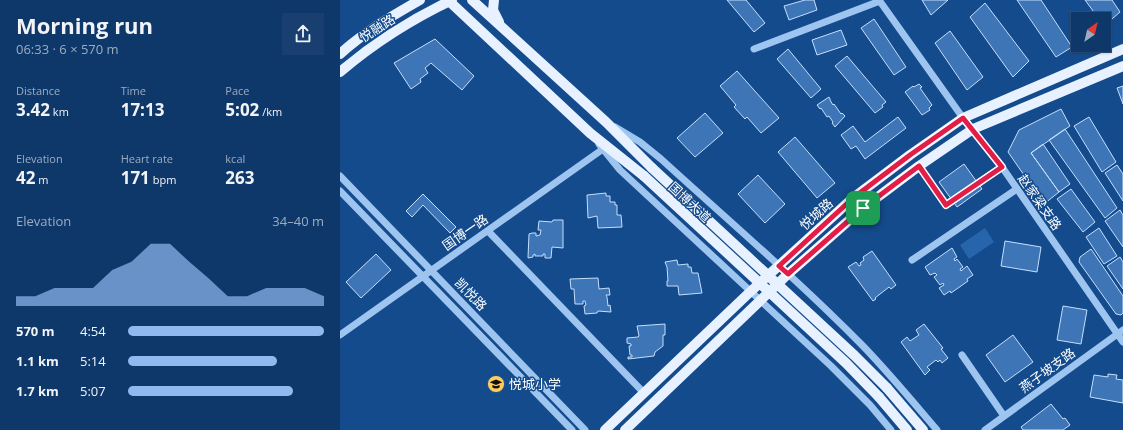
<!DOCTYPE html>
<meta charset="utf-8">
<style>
:root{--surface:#0f386a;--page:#183f70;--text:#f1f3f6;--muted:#9bacc1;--line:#2f527e;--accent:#90b9f0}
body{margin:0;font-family:"Open Sans","Noto Sans SC",sans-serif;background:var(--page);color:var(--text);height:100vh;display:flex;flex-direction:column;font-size:15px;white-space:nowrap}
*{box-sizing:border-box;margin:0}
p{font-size:13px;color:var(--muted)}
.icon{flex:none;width:22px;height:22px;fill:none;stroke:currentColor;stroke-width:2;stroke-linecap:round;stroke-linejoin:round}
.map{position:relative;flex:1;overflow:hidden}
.details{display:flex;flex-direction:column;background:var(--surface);width:340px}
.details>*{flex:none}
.needle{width:26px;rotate:34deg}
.buttons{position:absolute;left:731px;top:12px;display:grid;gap:8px}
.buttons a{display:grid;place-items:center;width:40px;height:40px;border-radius:0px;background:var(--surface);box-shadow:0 1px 3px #0004,0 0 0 1px var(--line);font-size:20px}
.pin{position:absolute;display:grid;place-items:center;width:34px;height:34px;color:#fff;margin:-17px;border-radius:8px;box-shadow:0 2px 6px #0006}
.round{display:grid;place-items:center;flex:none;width:42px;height:42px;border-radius:0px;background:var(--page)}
.overview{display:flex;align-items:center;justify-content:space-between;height:68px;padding:0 16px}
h1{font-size:22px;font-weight:700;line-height:30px}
.figures{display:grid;grid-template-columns:repeat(3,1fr);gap:6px;height:68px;padding:4px 16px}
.figures div{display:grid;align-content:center}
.figures b{font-size:17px;font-weight:700}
.figures small{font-size:11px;font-weight:400}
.figures p{font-size:11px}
.chart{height:112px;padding:8px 16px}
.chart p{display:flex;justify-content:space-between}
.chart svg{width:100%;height:72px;margin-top:4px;fill:var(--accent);opacity:.7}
ul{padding:0 16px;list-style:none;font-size:13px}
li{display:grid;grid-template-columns:64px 48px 1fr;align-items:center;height:30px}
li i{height:10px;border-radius:5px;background:var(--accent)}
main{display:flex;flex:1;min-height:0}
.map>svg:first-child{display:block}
</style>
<main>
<section class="details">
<div class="overview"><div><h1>Morning run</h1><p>06:33 · 6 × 570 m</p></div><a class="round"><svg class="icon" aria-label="share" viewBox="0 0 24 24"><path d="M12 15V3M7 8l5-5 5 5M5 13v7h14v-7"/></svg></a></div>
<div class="figures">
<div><p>Distance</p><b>3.42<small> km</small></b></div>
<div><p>Time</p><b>17:13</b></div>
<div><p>Pace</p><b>5:02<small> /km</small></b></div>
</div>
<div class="figures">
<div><p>Elevation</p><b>42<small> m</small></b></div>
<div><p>Heart rate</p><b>171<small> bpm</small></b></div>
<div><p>kcal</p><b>263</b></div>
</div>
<div class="chart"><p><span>Elevation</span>34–40 m</p>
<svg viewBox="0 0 160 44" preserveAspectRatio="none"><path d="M0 44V38L10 38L20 33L30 33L40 33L50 22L60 17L70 6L80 6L90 17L100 27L110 38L120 38L130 33L140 33L150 33L160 38V44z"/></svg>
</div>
<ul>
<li><b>570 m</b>4:54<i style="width:100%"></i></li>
<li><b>1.1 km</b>5:14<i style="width:76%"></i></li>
<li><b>1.7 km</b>5:07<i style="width:84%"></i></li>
</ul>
</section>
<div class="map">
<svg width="783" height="430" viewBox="0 0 783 430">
<rect width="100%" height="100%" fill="#144b8d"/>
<path fill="#2665ac" d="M645,228L654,242L629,259L620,245Z"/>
<path fill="#3d75b6" stroke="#c5defc" d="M387,0H406L425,23L414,32Z
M465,0H474L477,10L449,20L444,6Z
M582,0H608L591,15Z
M677,0H701L732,47L716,57Z
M745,0H772L780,12L764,26V19H759Z
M645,3L689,61L673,77L630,17Z
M534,19L566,67L554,75L521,28Z
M501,30L507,45L477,55L472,40Z
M610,31L643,77L627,90L595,43Z
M95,39L134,76L122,90L91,63L85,68L88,73L80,79L81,82L71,89L54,63Z
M448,49L481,89L471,98L437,59Z
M507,56L546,102L542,105L543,107L535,113L495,66Z
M397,71L439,118L421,133L407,117L405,119L394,107L396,105L380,86Z
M579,84L582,87L580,88L592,105L589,108L590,110L582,115L565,92L573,86L574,87Z
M783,86V104L777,88Z
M489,97L490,99V100L493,105L494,104L501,114L502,113L505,116L495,127L492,123L493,122L489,116L487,117L481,108L480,109L477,105Z
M721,109L730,126L691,153L719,192L704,204L668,152L679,130Z
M365,113L383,133L355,157L337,138Z
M558,117L566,128L525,159L516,146L511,149L501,135L513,126L525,142Z
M749,117L776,162L762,172L734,126Z
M725,129L777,208L765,218L709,140Z
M455,137L495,183L477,198L438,152Z
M703,144L730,184L719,192L691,153Z
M624,164L642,189L617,207L599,182Z
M777,165L783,174V201L765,173Z
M418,175L445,204L425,223L398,194Z
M731,189L755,222L743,232L717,199Z
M266,193V196H270V202H275V205H277V215H281L282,227L258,228L257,216L248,218L247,195Z
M83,194L116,227L110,233L83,205L72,217L66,211Z
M780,210L783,215V247L765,221Z
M213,220H223V248L212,247L211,258H205V254H203V256H195V254L193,255V257L188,258L189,234L192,233H196V236L200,235L201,230H198L199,221L212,222Z
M759,228L777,256L764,264L746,237Z
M665,241L701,247L697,272L661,266Z
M612,248L617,257L614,259L615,261L617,259L623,267L620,269L621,271L627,266L633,275L627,279L628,281L611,293L610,291L604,295L599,288L604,285L603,283L600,285L594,277L597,275L595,273L590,275L585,267Z
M751,249L783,296V313L781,315L776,314L739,262L740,257Z
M532,251L556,285L551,289L549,287L535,298L536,299L533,301L508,267L516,262L519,266L521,265L520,263L524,260L523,257Z
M36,254L51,270L21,298L6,282Z
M780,257L783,262V289L767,266Z
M337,260L338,265L348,264V267H351L352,273H358L362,293L339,295L338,286H327V281H328L327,267L325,262Z
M258,278L259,289L269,288L270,295H266L267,297L268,306L270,305L271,312L258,311L257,313L245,314L244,306L246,305L245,301H243V304H235L234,289H231L230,279Z
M723,306L747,310L741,344L717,340Z
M325,324V335H323V346L315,352L314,356L288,359V357H292V355H290L289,346H291V344L287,343V338L298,337L299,336L297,326Z
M584,324L603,348L601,349L608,358L602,363L600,360L598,362L596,360L587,367L590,370L585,375L561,342L567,337L570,341L579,335L576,330Z
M673,335L693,362L665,382L646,355Z
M768,374L777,375L776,379L783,380V403L750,397L754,375L768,377Z
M711,404L723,419L725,418L730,425L723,430H683L681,427Z"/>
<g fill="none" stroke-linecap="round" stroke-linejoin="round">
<path stroke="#9ec5f0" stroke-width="7" d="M539,0L623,118L662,167L783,342
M414,49L540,1
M275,127L300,142L321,159C389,221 459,281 523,346C549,373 573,402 597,430
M259,144L280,170L491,366L530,405L551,430
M579,166L606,205L662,167
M0,176L245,430
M0,191L232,430
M148,231L304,393
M572,260L677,189
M0,335L263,149
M622,355L664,416
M645,430L783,330"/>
<path stroke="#e7f1ff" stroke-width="10" d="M108,0L250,133L304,176
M132,0L266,122L312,168
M154,0L153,10L159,22
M0,54C24,32 52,16 80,0
M0,72C34,43 72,19 112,0
M547,388L583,430
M539,397L567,430
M265,430L410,292L513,198L570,155L623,118L783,49
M285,430L448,274L523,208L579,166L633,129L783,66"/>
<path stroke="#e7f1ff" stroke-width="10" d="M312,168L515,356L547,388
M304,176L506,363L539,397"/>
</g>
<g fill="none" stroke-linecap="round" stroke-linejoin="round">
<g stroke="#fff" stroke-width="8">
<path id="route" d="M623,118L662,167L606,205L579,166L523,208L448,274L439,266L513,198L570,155Z"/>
</g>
<use href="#route" stroke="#e11d48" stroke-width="5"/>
</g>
<defs>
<g id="school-disc" transform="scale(0.9)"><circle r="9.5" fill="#ffcd5d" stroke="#144b8d"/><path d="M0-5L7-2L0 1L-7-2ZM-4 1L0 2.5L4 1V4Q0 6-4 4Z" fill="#111"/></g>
</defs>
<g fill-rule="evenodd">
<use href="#school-disc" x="156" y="384"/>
</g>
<g text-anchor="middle" stroke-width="3" stroke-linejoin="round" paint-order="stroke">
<g font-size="13" fill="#fff" stroke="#144b8d">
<text transform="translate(37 28) rotate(-33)" y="5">悦融路</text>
<text transform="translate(350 202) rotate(43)" y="5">国博大道</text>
<text transform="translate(700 202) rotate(55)" y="5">赵家梁支路</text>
<text transform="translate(476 214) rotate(-42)" y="5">悦城路</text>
<text transform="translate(125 232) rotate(-35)" y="5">国博一路</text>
<text transform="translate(131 294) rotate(46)" y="5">凯悦路</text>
<text transform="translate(707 370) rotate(-36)" y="5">燕子坡支路</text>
</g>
<g font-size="13" fill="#fff" stroke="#144b8d" text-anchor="start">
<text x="169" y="389">悦城小学</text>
</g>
</g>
</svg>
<div class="buttons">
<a><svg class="needle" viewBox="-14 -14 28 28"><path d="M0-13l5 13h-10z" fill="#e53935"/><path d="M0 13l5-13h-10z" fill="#9bacc1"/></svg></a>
</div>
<div class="pin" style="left:523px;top:208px;background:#1e9e55"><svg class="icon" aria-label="arrive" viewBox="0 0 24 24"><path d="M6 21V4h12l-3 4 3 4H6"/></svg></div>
</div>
</main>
